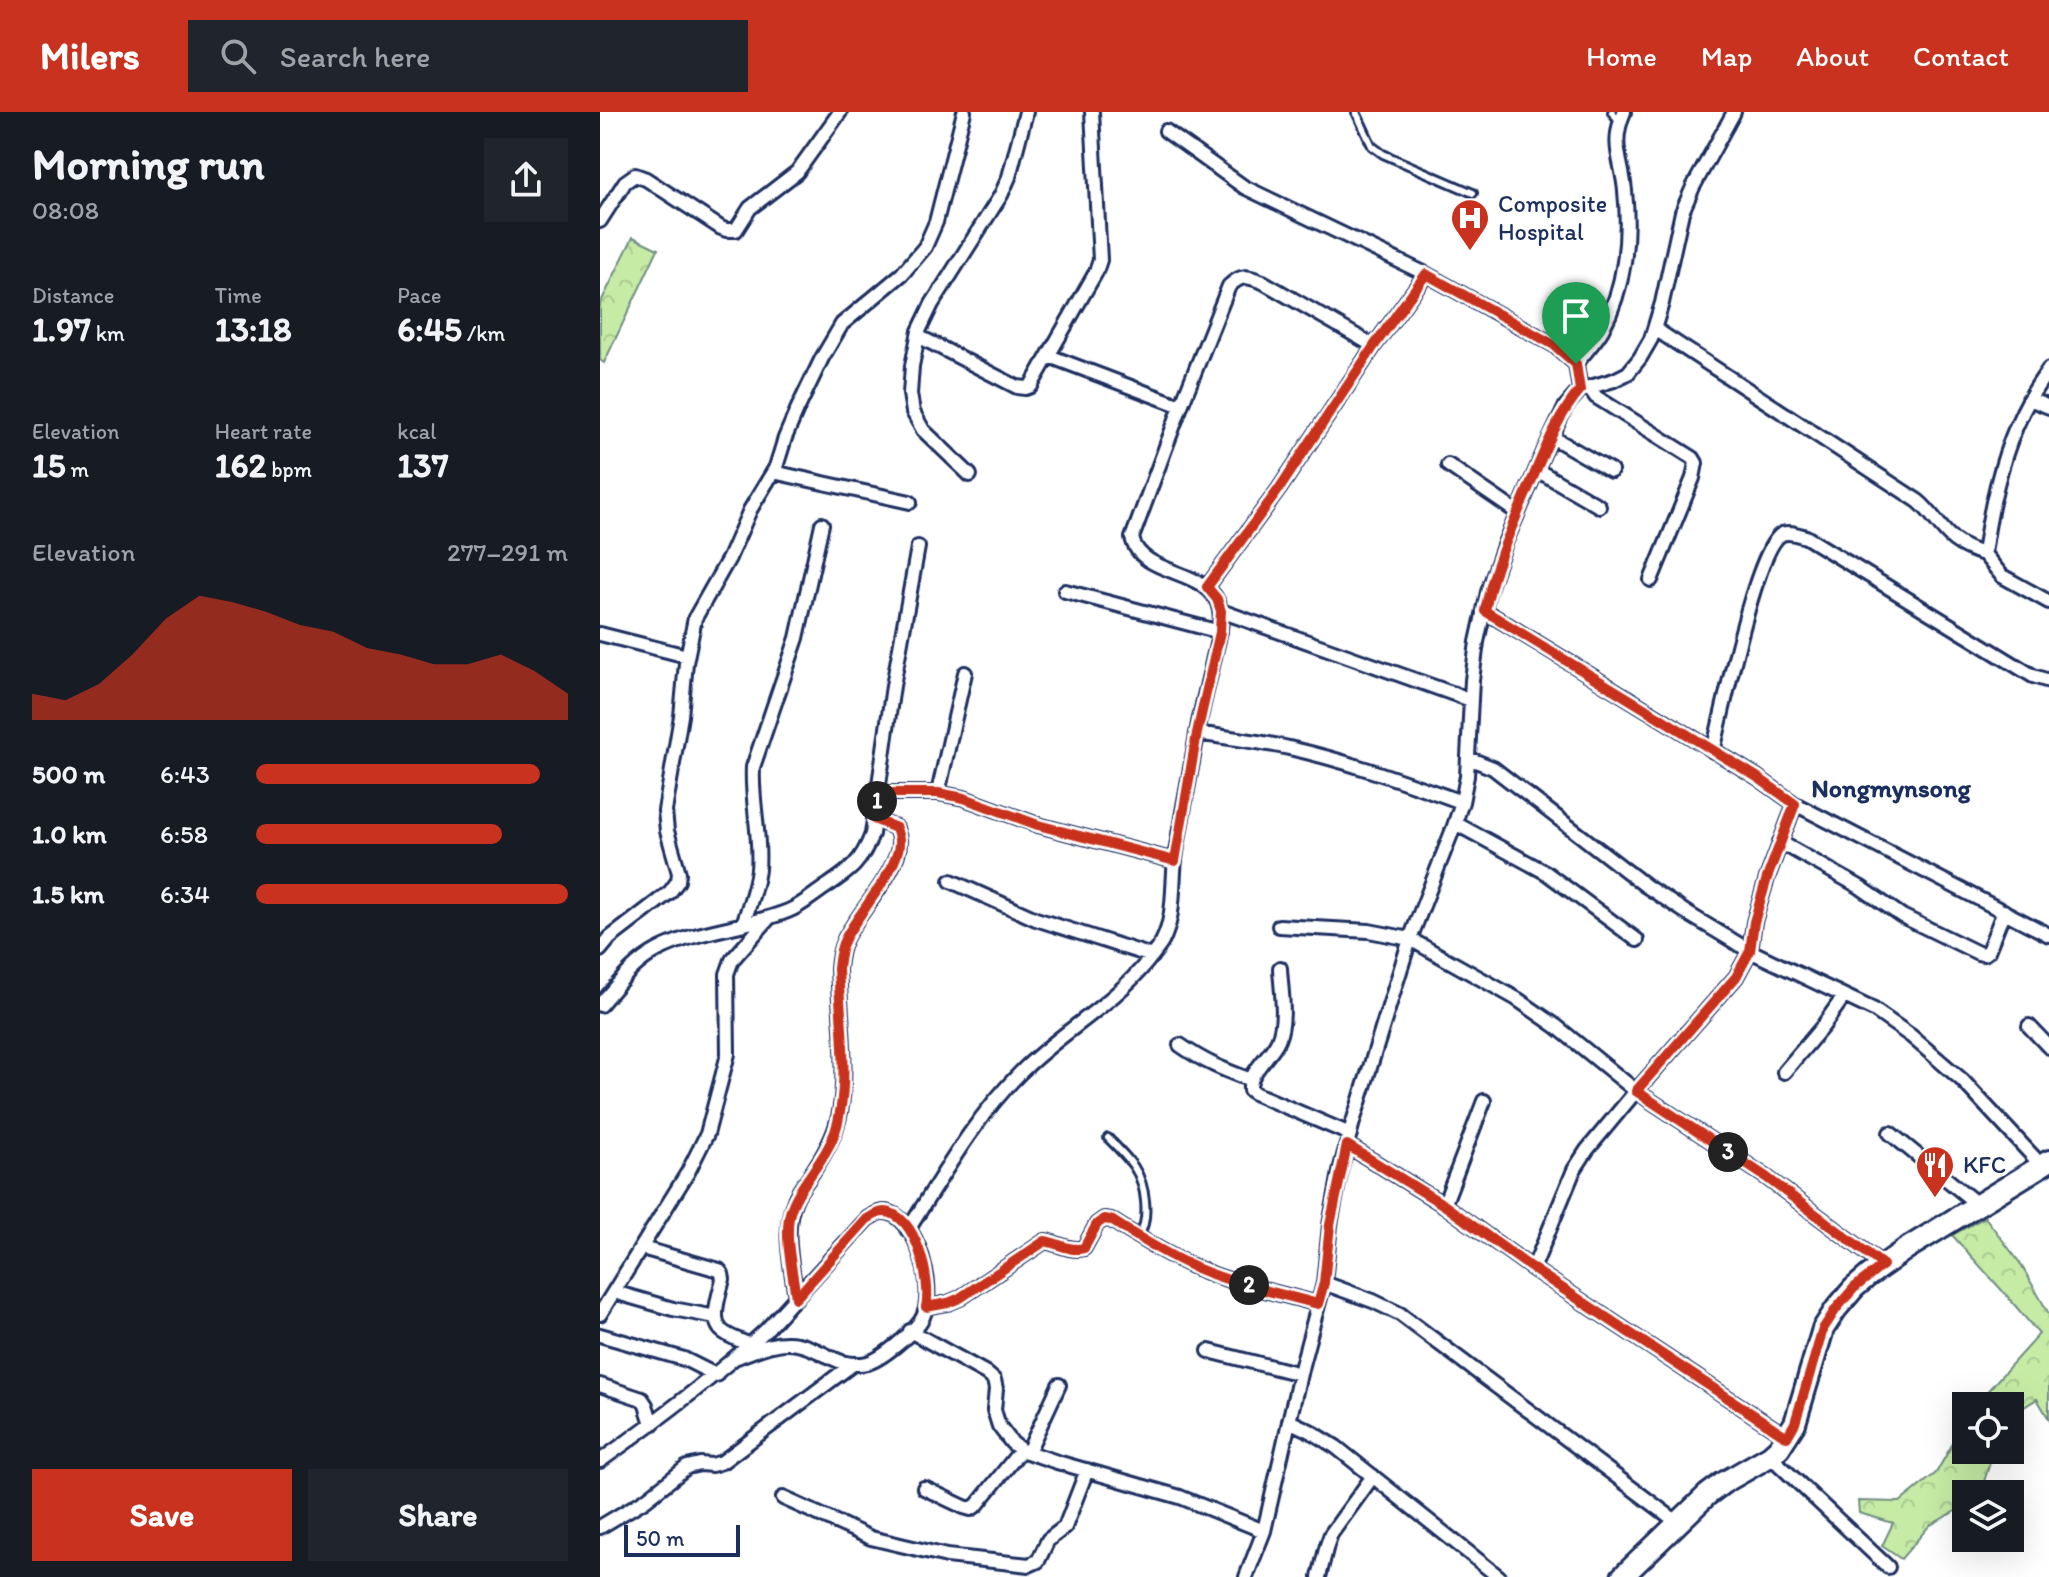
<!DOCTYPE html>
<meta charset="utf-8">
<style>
:root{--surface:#171b24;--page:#20242c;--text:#f1f3f6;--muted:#9ea1a6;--accent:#c8321e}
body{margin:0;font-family:Itim,sans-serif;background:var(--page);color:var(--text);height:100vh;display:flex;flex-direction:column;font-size:30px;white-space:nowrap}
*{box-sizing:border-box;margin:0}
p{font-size:26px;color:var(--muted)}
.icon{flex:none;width:44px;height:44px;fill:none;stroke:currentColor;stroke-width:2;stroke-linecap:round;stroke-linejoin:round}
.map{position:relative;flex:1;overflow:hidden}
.panel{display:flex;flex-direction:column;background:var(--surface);width:600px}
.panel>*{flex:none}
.buttons{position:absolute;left:1352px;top:1280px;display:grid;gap:16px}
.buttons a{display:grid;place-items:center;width:72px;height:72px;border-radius:0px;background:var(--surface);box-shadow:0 8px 32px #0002;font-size:40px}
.scale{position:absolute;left:24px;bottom:20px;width:116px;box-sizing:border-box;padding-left:8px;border:4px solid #1b2f5e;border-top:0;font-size:22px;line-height:28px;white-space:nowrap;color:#1b2f5e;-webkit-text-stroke:6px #fff;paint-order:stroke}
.pin{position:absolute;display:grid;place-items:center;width:68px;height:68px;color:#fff;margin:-82px -34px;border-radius:50% 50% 50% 0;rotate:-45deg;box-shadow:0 0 8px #0007}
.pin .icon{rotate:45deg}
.km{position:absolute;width:40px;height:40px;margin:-20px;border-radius:50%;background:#222;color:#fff;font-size:22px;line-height:40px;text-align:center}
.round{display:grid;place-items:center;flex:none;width:84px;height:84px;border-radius:0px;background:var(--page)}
.head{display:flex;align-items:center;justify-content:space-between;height:136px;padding:0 32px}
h1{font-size:44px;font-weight:800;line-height:60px}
.metrics{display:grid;grid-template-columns:repeat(3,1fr);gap:12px;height:136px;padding:8px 32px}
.metrics div{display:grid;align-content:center}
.metrics b{font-size:34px;font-weight:800}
.metrics small{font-size:22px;font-weight:400}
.metrics p{font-size:22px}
.chart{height:224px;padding:16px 32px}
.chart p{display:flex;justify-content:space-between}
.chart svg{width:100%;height:144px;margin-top:8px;fill:var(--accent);opacity:.7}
.action{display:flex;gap:16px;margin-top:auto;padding:16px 32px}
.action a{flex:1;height:92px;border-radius:0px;background:var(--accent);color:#fff;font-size:32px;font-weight:800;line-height:92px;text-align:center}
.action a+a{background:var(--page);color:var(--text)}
ul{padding:0 32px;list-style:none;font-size:26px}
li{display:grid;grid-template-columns:128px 96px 1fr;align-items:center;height:60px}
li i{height:20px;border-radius:10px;background:var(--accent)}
header{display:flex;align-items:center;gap:48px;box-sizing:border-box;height:112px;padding:0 40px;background:var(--accent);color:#fff}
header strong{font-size:38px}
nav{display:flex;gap:44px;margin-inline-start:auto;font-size:28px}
.search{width:560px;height:72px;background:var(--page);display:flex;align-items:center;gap:20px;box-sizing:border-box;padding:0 28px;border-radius:0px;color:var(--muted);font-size:30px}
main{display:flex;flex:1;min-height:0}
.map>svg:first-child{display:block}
</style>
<header>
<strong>Milers</strong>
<div class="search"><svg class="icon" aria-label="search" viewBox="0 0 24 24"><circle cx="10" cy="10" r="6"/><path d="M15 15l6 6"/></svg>Search here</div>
<nav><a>Home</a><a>Map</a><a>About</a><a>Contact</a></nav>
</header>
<main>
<section class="panel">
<div class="head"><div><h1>Morning run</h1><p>08:08</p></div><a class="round"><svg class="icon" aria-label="share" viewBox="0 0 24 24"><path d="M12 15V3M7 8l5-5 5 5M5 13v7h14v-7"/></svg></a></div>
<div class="metrics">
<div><p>Distance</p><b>1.97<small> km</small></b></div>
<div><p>Time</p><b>13:18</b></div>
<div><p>Pace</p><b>6:45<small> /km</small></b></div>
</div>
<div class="metrics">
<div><p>Elevation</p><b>15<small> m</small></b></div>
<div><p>Heart rate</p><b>162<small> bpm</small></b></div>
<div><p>kcal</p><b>137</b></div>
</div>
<div class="chart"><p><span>Elevation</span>277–291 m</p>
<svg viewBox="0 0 160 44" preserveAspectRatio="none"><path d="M0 44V36L10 38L20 33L30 24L40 13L50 6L60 8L70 11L80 15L90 17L100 22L110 24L120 27L130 27L140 24L150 29L160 36V44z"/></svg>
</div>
<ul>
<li><b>500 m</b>6:43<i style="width:91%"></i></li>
<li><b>1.0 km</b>6:58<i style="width:79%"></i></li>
<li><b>1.5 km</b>6:34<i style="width:100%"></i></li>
</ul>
<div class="action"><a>Save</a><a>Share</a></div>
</section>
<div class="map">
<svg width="1449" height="1465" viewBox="0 0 1449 1465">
<defs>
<pattern id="forest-crowns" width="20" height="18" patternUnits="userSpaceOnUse" patternTransform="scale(2)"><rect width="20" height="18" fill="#c5eba5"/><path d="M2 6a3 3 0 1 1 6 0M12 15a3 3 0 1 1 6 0" fill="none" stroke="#a9ca90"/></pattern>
</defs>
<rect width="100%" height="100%" fill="#fff"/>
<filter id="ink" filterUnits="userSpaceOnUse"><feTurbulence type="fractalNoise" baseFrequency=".0125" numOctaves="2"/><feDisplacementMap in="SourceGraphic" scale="16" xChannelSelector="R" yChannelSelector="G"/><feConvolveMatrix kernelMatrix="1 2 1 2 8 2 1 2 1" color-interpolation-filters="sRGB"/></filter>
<g filter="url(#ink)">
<path fill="url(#forest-crowns)" stroke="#708d82" stroke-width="2" d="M33,125L58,137L4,251L0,248V192Z
M1385,1105L1420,1151L1449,1202V1307L1437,1287L1410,1304V1294H1374L1439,1222L1407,1184L1352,1123Z
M1366,1308V1338H1394L1380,1382H1366V1393L1329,1414L1301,1447L1282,1434L1293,1411L1259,1401L1258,1389L1300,1390L1336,1361Z"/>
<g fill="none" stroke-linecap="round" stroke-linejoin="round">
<g stroke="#1b2f5e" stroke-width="12">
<path id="service" d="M756,0L772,34L783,42L873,81
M1012,0L1020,10
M508,1026C517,1035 527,1045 534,1055C546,1073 550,1107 539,1124"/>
</g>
<g stroke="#1b2f5e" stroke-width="18">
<path id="minor" d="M566,19L644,75L826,162L954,233L976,252L980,278
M0,109L25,70L35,63L46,67L121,116L126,118H136L150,96L197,60L240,0
M1055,217L1318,389C1332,400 1340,417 1354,428C1363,435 1373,439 1384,442
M318,224L417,275L426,276L431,274L496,160L500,148L492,0
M449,244L581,294
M976,252C984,241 995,230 1002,218C1025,176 1030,125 1025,79C1022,47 1010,33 1024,0
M1449,257C1442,267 1435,277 1429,288C1403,335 1391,390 1384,442L1402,464L1449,490
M989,275L996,285L1093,346L1096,351L1093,366L1051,468
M1429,287L1449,295
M952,325L1011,359
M848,353L918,401
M937,358L999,394
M173,360L310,390
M370,363L323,318L313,300L310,282L312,254L319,219L332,192L401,83L409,65L426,0
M607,475L679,377L774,234L826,162
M465,479L620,520
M621,499L871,588
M885,499L1157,665L1195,692L1449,823
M0,522L87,544
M597,621C627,626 659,629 689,636C748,649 805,670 862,690
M1113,639C1122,604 1156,435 1182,422C1190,419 1198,423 1206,425L1433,564L1449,569
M868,646L893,656L1046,774L1090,803L1150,839L1274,898L1311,924L1362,968L1442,1054
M278,681H338L364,686L438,713L575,749
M338,681L365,561
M855,711L945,760L1037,828
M1180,730L1260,775L1302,804L1378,841L1384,842L1388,839L1404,799
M351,769L436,807L552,844
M143,812C149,794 156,776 158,757C161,723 151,689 153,655L197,526L222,412
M679,814L769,819L810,827L917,887L956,914L1036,979L1166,1065L1283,1153
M0,838L10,826L70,780L78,769L79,761L67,719L65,699L81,604L86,551L95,506L129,446L150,398L176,355L185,326L197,298L222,246L242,212L302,162L325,135L336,110L364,0
M680,856C681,878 687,907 678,928C671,944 648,960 650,978L656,982L750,1022
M0,893C18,872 33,851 58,838C99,817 146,816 188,799C201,794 212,784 224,776C249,759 261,752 272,722L293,574L318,435
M1429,914L1449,935
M580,933C604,950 624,958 651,968
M1184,960L1223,914L1244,884
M1290,1021L1377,1092
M747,1033L844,1093L933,1157L1187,1325
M844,1093L884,989
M308,1118C343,1063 374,1007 420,961C460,920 512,894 547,850C552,843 558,837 562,830C575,805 572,775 575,747C581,708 589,668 596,628C600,600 608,573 614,545C617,531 623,513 620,498C613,455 541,466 532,426L581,294L629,174C642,162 647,164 663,170L774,234
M42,1136L119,1158L122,1162L123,1167C120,1181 110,1206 121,1218C128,1225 142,1229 150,1233
M933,1157L974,1058L987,1038L1036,979L1136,865L1150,839L1154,810L1167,766L1195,692
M724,1171L773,1189L800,1202L1077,1410
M14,1180L73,1197L116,1205
M196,1186C192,1154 182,1118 195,1088C198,1080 204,1073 208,1067C222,1046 235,1026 240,1000C248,957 240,902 238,857C239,847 240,837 245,827C257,802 302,755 299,728C299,724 297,720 296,716L274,707
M326,1195L348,1191L360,1186L445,1129C458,1131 470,1140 484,1136L497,1112L504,1107L511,1108C539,1126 568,1144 599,1157C637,1173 679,1181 718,1192
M0,1202L88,1060L107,1022L128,942L127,862L132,848L169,806
M310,1219L386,1261L394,1268L396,1277L394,1298L399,1314L412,1331L421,1338L457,1350L580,1385L664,1419
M0,1223L84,1247L116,1263
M609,1239L700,1262
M0,1273L42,1287L46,1293L52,1312
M689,1309L710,1319L736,1335L899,1465
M428,1340L459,1273
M1170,1344L1288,1455
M0,1349C58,1308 114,1266 166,1218L267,1107C272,1104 278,1100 283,1100C317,1099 340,1184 320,1210C311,1222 281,1248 267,1251C259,1253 250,1252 242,1250C227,1245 212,1234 197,1232C176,1228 156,1238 137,1245
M324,1376L364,1395L371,1397L377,1393L421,1338
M183,1386L271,1426L347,1444L429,1453L438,1449L448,1428L465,1415L487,1358
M0,1415L45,1388L87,1355L100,1352L112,1353L122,1350L253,1252
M646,1465L664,1419L702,1253L724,1171L730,1113L741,1055L753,1010L810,827L853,717L862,690L867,664L872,568L877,530L888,480L905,431L944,340L966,294L980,278L1014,268L1028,261L1040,246L1051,227L1062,191L1082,100L1093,75L1134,0
M719,1465L727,1433L731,1422L773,1364"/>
</g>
<g stroke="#1b2f5e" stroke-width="26">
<path id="primary" d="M1022,1465L1107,1383L1123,1371L1170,1344L1179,1336L1195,1311L1223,1217L1236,1197L1254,1176L1268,1164L1306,1137L1449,1049"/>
</g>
<use href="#service" stroke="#fff" stroke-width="6"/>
<use href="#minor" stroke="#fff" stroke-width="12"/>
<use href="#primary" stroke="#fff" stroke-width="20"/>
</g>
</g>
<g fill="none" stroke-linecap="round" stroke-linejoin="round" filter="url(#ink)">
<g stroke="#fff" stroke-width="16">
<path id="route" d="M826,162L954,233L976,252L980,278C956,306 943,343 928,377C911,417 893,457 885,499L1157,665L1195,692L1167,766L1154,810L1150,839L1136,865L1036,979L1166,1065L1283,1153L1254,1176L1236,1197L1223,1217L1195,1311L1187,1325L933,1157L844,1093L747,1033L730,1113L724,1171L718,1192C679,1181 637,1173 599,1157C568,1144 539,1126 511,1108L504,1107L497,1112L484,1136C470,1140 458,1131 445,1129L360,1186L348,1191L326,1195C332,1170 316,1100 284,1100C278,1100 272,1104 267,1107L196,1186C193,1160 185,1131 189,1105C194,1081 213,1062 225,1041C233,1028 238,1014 240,1000C248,959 240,900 238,857C239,847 240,836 245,827C257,802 302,754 299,728C299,724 297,720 296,716L274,707L278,681H338L364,686L438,713L575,749L597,621L620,520L621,499L617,487L607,475L679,377L774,234Z"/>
</g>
<use href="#route" stroke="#c8321e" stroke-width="10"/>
</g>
<defs>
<g id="hospital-pin" transform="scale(2)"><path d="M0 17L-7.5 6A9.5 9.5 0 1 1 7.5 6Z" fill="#c8321e" stroke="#fff"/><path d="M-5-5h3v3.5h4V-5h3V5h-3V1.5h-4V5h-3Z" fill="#fff"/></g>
<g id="restaurant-pin" transform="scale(2)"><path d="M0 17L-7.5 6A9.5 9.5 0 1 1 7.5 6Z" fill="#c8321e" stroke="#fff"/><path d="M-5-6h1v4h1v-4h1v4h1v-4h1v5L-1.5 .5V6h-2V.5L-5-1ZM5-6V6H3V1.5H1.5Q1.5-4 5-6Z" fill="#fff"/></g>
</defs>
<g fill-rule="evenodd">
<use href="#hospital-pin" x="870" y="106"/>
<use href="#restaurant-pin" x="1335" y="1053"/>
</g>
<g text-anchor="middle" stroke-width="7" stroke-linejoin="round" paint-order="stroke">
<g font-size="24" fill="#1b2f5e" stroke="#fff" text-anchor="start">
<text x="898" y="100">Composite<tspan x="898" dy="28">Hospital</tspan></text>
<text x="1363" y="1061">KFC</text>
</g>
<g font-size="26" font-weight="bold" fill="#1b2f5e" stroke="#fff">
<text x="1291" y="685">Nongmynsong</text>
</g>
</g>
</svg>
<div class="buttons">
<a><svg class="icon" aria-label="locate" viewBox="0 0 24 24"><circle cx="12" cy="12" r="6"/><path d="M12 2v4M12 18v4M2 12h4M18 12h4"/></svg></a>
<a><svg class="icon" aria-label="layers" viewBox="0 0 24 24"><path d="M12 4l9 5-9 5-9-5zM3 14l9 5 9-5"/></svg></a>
</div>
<div class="scale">50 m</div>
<div class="pin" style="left:976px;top:252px;background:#1e9e55"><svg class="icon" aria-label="arrive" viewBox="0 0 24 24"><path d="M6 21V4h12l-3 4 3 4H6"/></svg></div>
<b class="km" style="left:277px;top:689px">1</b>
<b class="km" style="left:649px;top:1173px">2</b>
<b class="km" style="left:1128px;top:1040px">3</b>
</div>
</main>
